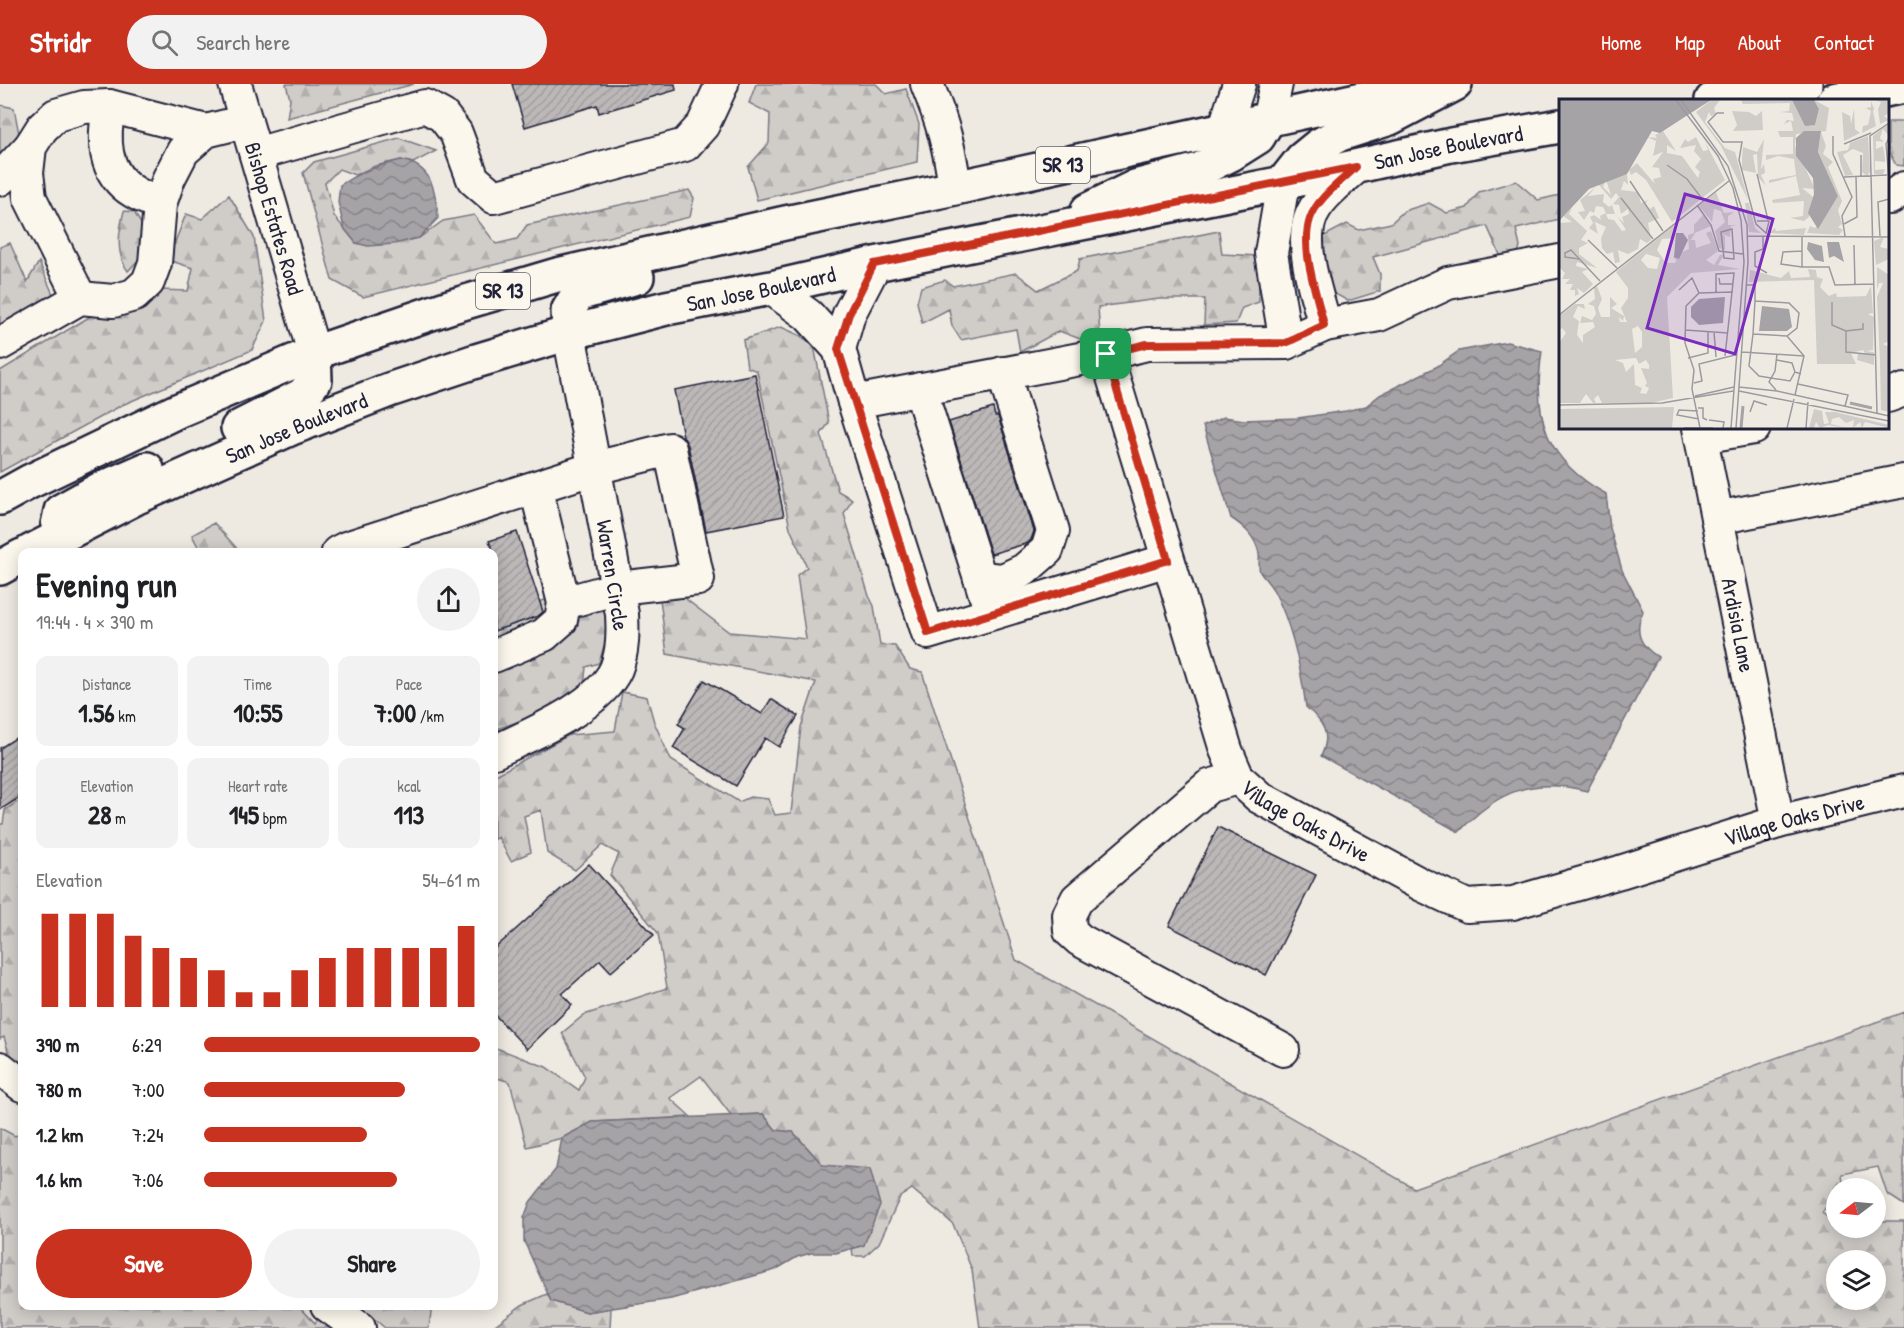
<!DOCTYPE html>
<meta charset="utf-8">
<style>
:root{--surface:#fff;--page:#f2f2f2;--text:#202124;--muted:#757577;--accent:#c8321e}
body{margin:0;font-family:"Patrick Hand",sans-serif;background:var(--page);color:var(--text);height:100vh;display:flex;flex-direction:column;font-size:22px;white-space:nowrap}
*{box-sizing:border-box;margin:0}
p{font-size:20px;color:var(--muted)}
.icon{flex:none;width:33px;height:33px;fill:none;stroke:currentColor;stroke-width:2;stroke-linecap:round;stroke-linejoin:round}
.map{position:relative;flex:1;overflow:hidden}
.sheet{position:absolute;left:18px;top:464px;width:480px;height:762px;display:flex;flex-direction:column;background:var(--surface);border-radius:12px;box-shadow:0 3px 15px #0003}
.sheet>*{flex:none}
.needle{width:39px;rotate:254deg}
.tools{position:absolute;left:1826px;top:1094px;display:grid;gap:12px}
.tools a{display:grid;place-items:center;width:60px;height:60px;border-radius:50%;background:var(--surface);box-shadow:0 3px 15px #0003;font-size:30px}
.pin{position:absolute;display:grid;place-items:center;width:51px;height:51px;color:#fff;margin:-26px;border-radius:12px;box-shadow:0 3px 9px #0006}
.round{display:grid;place-items:center;flex:none;width:63px;height:63px;border-radius:32px;background:var(--page)}
.head{display:flex;align-items:center;justify-content:space-between;height:102px;padding:0 18px}
h1{font-size:33px;font-weight:700;line-height:45px}
.stats{display:grid;grid-template-columns:repeat(3,1fr);gap:9px;height:102px;padding:6px 18px}
.stats div{display:grid;align-content:center;border-radius:12px;background:var(--page);text-align:center}
.stats b{font-size:26px;font-weight:700}
.stats small{font-size:16px;font-weight:400}
.stats p{font-size:16px}
.chart{height:168px;padding:12px 18px}
.chart p{display:flex;justify-content:space-between}
.chart svg{width:100%;height:108px;margin-top:6px;stroke:var(--accent);stroke-width:6}
.cta{display:flex;gap:12px;margin-top:auto;padding:12px 18px}
.cta a{flex:1;height:69px;border-radius:36px;background:var(--accent);color:#fff;font-size:24px;font-weight:700;line-height:69px;text-align:center}
.cta a+a{background:var(--page);color:var(--text)}
ul{padding:0 18px;list-style:none;font-size:20px}
li{display:grid;grid-template-columns:96px 72px 1fr;align-items:center;height:45px}
li i{height:15px;border-radius:8px;background:var(--accent)}
header{display:flex;align-items:center;gap:36px;box-sizing:border-box;height:84px;padding:0 30px;background:var(--accent);color:#fff}
header strong{font-size:28px}
nav{display:flex;gap:33px;margin-inline-start:auto;font-size:21px}
.search{width:420px;height:54px;background:var(--page);display:flex;align-items:center;gap:15px;box-sizing:border-box;padding:0 21px;border-radius:33px;color:var(--muted);font-size:22px}
.map>svg:first-child{display:block}
</style>
<header>
<strong>Stridr</strong>
<div class="search"><svg class="icon" aria-label="search" viewBox="0 0 24 24"><circle cx="10" cy="10" r="6"/><path d="M15 15l6 6"/></svg>Search here</div>
<nav><a>Home</a><a>Map</a><a>About</a><a>Contact</a></nav>
</header>
<div class="map">
<svg width="1904" height="1244" viewBox="0 0 1904 1244">
<defs>
<pattern id="forest-firs" width="22" height="20" patternUnits="userSpaceOnUse" patternTransform="scale(1.5)"><rect width="22" height="20" fill="#d0cdc9"/><path d="M5 1l3.5 6h-7zM16 11l3.5 6h-7z" fill="#b2b0ae"/></pattern>
<pattern id="water-waves" width="16" height="10" patternUnits="userSpaceOnUse" patternTransform="scale(1.5)"><rect width="16" height="10" fill="#a6a3a7"/><path d="M0 5q4-4 8 0t8 0" fill="none" stroke="#878489"/></pattern>
<pattern id="building-hatch" width="6" height="6" patternUnits="userSpaceOnUse" patternTransform="scale(1.5)"><rect width="6" height="6" fill="#bcb8b8"/><path d="M-1 1l2-2M0 6l6-6M5 7l2-2" fill="none" stroke="#a19e9f"/></pattern>
</defs>
<rect width="100%" height="100%" fill="#eeeae2"/>
<filter id="ink" filterUnits="userSpaceOnUse"><feTurbulence type="fractalNoise" baseFrequency=".0167" numOctaves="2"/><feDisplacementMap in="SourceGraphic" scale="12" xChannelSelector="R" yChannelSelector="G"/><feConvolveMatrix kernelMatrix="1 2 1 2 8 2 1 2 1" color-interpolation-filters="sRGB"/></filter>
<g filter="url(#ink)">
<path fill="url(#forest-firs)" stroke="#797882" stroke-width="1.5" fill-rule="evenodd" d="M286,0H414L287,34L290,15Z
M756,0H876L886,10L906,5L919,40L917,78L757,116L748,83L769,59L770,30L749,19Z
M0,21L14,24L20,55L0,79Z
M1888,38H1904V82L1896,81L1890,70H1888Z
M399,54L436,67L413,79L401,76L375,82L355,91L339,85L325,99L334,132L356,159L419,154L443,137L474,131L496,160L517,155L527,141L689,106L694,114L690,133L363,213L332,196L303,89L314,78Z
M1516,97L1538,116L1560,111V135L1516,145L1520,163L1516,174L1501,173L1487,142L1373,173L1380,190V207L1348,217L1328,206L1319,155L1347,140L1359,146L1391,139L1404,127L1429,119L1447,129L1467,124L1479,108Z
M229,111L254,153L266,237L252,266L122,321L0,388V287L99,227L145,225L160,206L188,207L193,184L168,176L186,130L202,135Z
M124,127L134,128L149,153L142,172L128,187C115,170 119,146 124,127Z
M1219,147L1222,170L1258,172L1259,218L1242,224L1236,239L1204,241L1205,215H1159L1098,223L1100,252L1083,256L1059,247L1020,268L1016,245L961,256L952,242L949,225L922,239L917,218L921,203L945,196L953,202L1016,189L1038,206L1077,187L1080,175Z
M10,159L27,198L39,178L55,215L0,253V163Z
M781,243L799,251L814,262L829,339L821,350L838,407L852,415L844,430L869,512L874,522L880,561L895,562L910,585L922,588L1016,876L1414,1104L1904,928V1121L1887,1110L1878,1083L1842,1090L1843,1099L1839,1104H1836V1108L1822,1129L1836,1139V1143H1841L1846,1147L1853,1143H1875V1137H1904V1244H980L972,1186L953,1140L912,1105L900,1113L879,1159L865,1172H853L852,1165L864,1161L823,1081L793,1048L776,1046L763,1030L731,1031L701,992L670,1014L691,1033L593,1038L562,1054L527,1063L510,998L494,993V966L499,965L546,983L579,1006L585,993L562,949L584,931L667,904L658,849L610,791L619,770L602,761L575,786L547,769L541,726L524,732L531,768L511,777L498,753L494,756V692L569,651L615,647L622,608L647,613L654,638L671,676L739,718L750,713L768,715L775,731L791,729L801,643L816,598L667,570L660,515L684,509L687,516L729,548L806,555L797,491L807,483L790,444L757,287L747,283L743,256ZM1836,1176H1875V1215H1836Z
M214,439L240,468H201L192,451Z
M541,492L588,514L607,528L606,555L599,579L586,583L584,603L560,623L494,646V533L548,515Z
M22,715V983L10,974L4,953L0,955V740H3L5,726Z
M0,1044L15,1052L22,1049V1221H298L315,1239L319,1234L334,1244H0Z
M547,1210L551,1217L587,1228L611,1224L610,1244H491L522,1221Z
M358,1221H432L429,1244H385Z"/>
<path fill="url(#water-waves)" stroke="#716f7c" stroke-width="1.5" d="M401,76C433,82 435,106 438,134L419,154L394,160L368,162L356,159L344,144L338,118L340,101C359,88 378,81 401,76Z
M1507,258L1542,267C1532,334 1546,377 1606,410L1610,444L1622,486L1643,527C1634,548 1639,561 1658,573L1587,707C1532,693 1497,707 1459,748L1321,672C1332,650 1323,638 1306,623C1301,584 1293,543 1274,507C1270,500 1264,494 1260,488C1258,482 1260,475 1259,469C1255,453 1245,443 1231,434L1203,342L1224,333L1244,336L1298,334L1346,327L1366,322L1380,311L1436,283L1459,267Z
M763,1030L776,1046L793,1048L823,1081L870,1085L880,1121L864,1161L836,1169H811L797,1173L775,1186L671,1215L587,1228L551,1217L524,1157V1134L530,1118L556,1085L562,1054L592,1038Z"/>
<path fill="url(#building-hatch)" stroke="#22223b" stroke-width="1.5" d="M512,0H675L676,6L599,29L597,21L525,43Z
M755,290L784,432L706,447L688,361L683,352L674,306Z
M993,324L995,332H998L1034,447L1031,456L1028,459L991,470L949,338Z
M517,448L543,528L538,532L494,547V468L489,457Z
M704,596L762,630L771,615L798,632L779,663L765,654L736,702L673,664L685,644L678,640Z
M22,650V712L0,726V664Z
M1218,743L1316,791L1266,891L1169,842Z
M589,780L654,851L611,888L600,876L562,910L572,921L527,965L494,930V865Z"/>
<g fill="none" stroke-linecap="round" stroke-linejoin="round">
<g stroke="#22223b" stroke-width="36">
<g id="minor">
<path id="s1" d="M235,0L314,269"/>
<path d="M927,0C942,37 950,64 955,104"/>
<path d="M109,22C103,54 102,89 134,108C142,113 151,116 160,120"/>
<path d="M1268,37L1276,0"/>
<path d="M1224,46L1239,0"/>
<path d="M256,70L425,22L443,32L456,49L473,95L494,113L685,61L703,41L722,0"/>
<path d="M0,95L30,63"/>
<path d="M1283,99L1271,169L1286,259"/>
<path d="M1890,114L1904,104"/>
<path id="s2" d="M1560,177L1448,199L1379,231L1325,241L1286,259L1147,260L1106,270L1226,666L1238,694L1259,713L1422,801L1467,822L1513,819L1620,788L1778,738L1904,707"/>
<path d="M771,204L808,231L839,265L854,318"/>
<path d="M80,214L30,114L27,89L30,63L42,44L56,31L84,23L109,22L206,47"/>
<path d="M1325,241C1317,211 1300,165 1310,135C1317,114 1340,98 1356,83"/>
<path d="M0,260L80,214L113,217L134,211L148,198L155,179L160,120L169,94L183,67L206,47L246,37"/>
<path d="M839,265L849,230L875,180"/>
<path d="M1106,270L854,318L928,549L1168,476"/>
<path d="M920,305L986,513"/>
<path d="M1888,312L1904,306"/>
<path id="s3" d="M1699,344L1778,738"/>
<path d="M1701,353L1754,344"/>
<path d="M1717,434L1904,397"/>
<path d="M338,468L346,464L595,384L670,365L698,495L618,504L564,519"/>
<path d="M980,494L1003,496L1024,486L1047,466L1053,447L1003,289"/>
<path d="M494,572L544,551L561,536L564,519L536,404"/>
<path d="M494,668C529,651 599,623 616,585C623,567 623,549 622,530L569,249"/>
<path d="M1238,694L1209,702L1077,815L1069,831L1070,847L1080,856L1283,966"/>
<path d="M0,984L22,1001"/>
<path d="M327,1221L359,1244"/>
</g>
</g>
<g stroke="#22223b" stroke-width="38">
<g id="major">
<path d="M1712,16L1805,0"/>
<path d="M1834,16L1904,2"/>
<path d="M1283,99L1302,75L1318,62L1340,50L1390,34L1455,0"/>
<path d="M1088,126L1135,103L1199,86L1231,70L1258,53L1267,38"/>
<path d="M569,249L568,227L578,210L637,193"/>
<path d="M238,344L303,311L315,296L314,269"/>
<path d="M0,414L29,398L177,327L314,269L449,223L557,191L785,139L955,104L1430,0"/>
<path d="M58,441L61,427L99,406L147,385"/>
<path id="s4" d="M30,468L135,414L294,343L389,306L476,277L569,249L666,224L771,204L875,180L1283,99L1451,61L1560,42"/>
<path d="M0,484L22,472"/>
</g>
</g>
<use href="#minor" stroke="#fbf7ec" stroke-width="32"/>
<use href="#major" stroke="#fbf7ec" stroke-width="33"/>
</g>
</g>
<g fill="none" stroke-linecap="round" stroke-linejoin="round" filter="url(#ink)">
<g stroke="#fff" stroke-width="12">
<path id="route" d="M1356,83C1341,98 1317,114 1310,135C1300,165 1317,211 1324,241L1286,259L1147,260L1106,270L1168,476L928,549L838,265L849,230L874,180Z"/>
</g>
<use href="#route" stroke="#c8321e" stroke-width="8"/>
</g>
<g text-anchor="middle" stroke-width="5" stroke-linejoin="round" paint-order="stroke">
<g fill="#fbf7ec" stroke="#636270" stroke-width="1.5">
<rect x="1036" y="63" width="54" height="36" rx="4.5"/>
<rect x="476" y="189" width="54" height="36" rx="4.5"/>
</g>
<g font-size="21" font-weight="bold" fill="#22223b">
<text x="1063" y="88">SR 13</text>
<text x="503" y="214">SR 13</text>
</g>
<g font-size="22" fill="#22223b" stroke="#fbf7ec">
<text dy="8" stroke="none"><textPath href="#s4" startOffset="1482">San Jose Boulevard</textPath></text>
<text dy="8" stroke="none"><textPath href="#s1" startOffset="140">Bishop Estates Road</textPath></text>
<text dy="8" stroke="none"><textPath href="#s4" startOffset="780">San Jose Boulevard</textPath></text>
<text dy="8" stroke="none"><textPath href="#s4" startOffset="294">San Jose Boulevard</textPath></text>
<text transform="translate(613 491) rotate(81)" y="8">Warren Circle</text>
<text dy="8" stroke="none"><textPath href="#s3" startOffset="201">Ardisia Lane</textPath></text>
<text dy="8" stroke="none"><textPath href="#s2" startOffset="994">Village Oaks Drive</textPath></text>
<text dy="8" stroke="none"><textPath href="#s2" startOffset="1516">Village Oaks Drive</textPath></text>
</g>
</g>
<g transform="translate(1559 15)">
<rect width="330" height="330" fill="#eeeae2"/>
<path d="M321,262H330V313L322,311Z" fill="#d0cdc9"/>
<path d="M152,1H161L155,9L157,15L152,17L150,13L146,23L166,49L176,53L189,101L162,47L137,13ZM182,1H233L245,24L256,26L260,10L255,1L270,9L267,32L237,35L236,47L256,90L243,89L254,98L250,118L245,122L231,119L244,117L245,102L214,104L213,101L241,96L237,77L210,84V81L237,76L235,60L219,57L207,61V56L234,55V38H221L219,32H234L232,22L225,25L228,21L235,22L233,14L221,13L230,12L231,4L184,5ZM316,1H330V14L325,17L330,21L321,25L319,10L322,3ZM312,2L315,10L317,7L314,12L317,27L303,34L304,27L309,26L312,12L307,9L312,8ZM295,10L296,30L301,34L285,42L283,13L291,17L292,25ZM173,12L190,13L197,17L203,12L204,31L174,32L178,26ZM330,24V37L324,30L321,39L325,43L317,42V50L324,47L326,59V63L316,62V71L326,70L324,75H315L314,37ZM104,32L117,52L108,46V54L123,57L139,79L141,73L136,68L142,60L135,52L137,46L121,49L126,40L129,43L137,38L144,52L149,51L146,43L166,81L113,123L87,81L77,73L72,76L70,71L78,64L96,85L94,80L102,78L100,69L93,68L104,53L94,57L97,42L88,38L98,39L96,36ZM262,33L267,47L264,55L274,63L269,68L283,102L279,111L283,125L279,128L284,131L280,136L248,134L251,127L256,129L264,120L279,97L259,53ZM309,37L311,73L308,77L303,73L304,54L294,50L284,56L294,76L286,77L278,53L289,51L291,44ZM205,40L202,70L205,65L206,74L202,76L207,87L199,78L198,55L194,56L197,74L183,71V58L184,48L198,53ZM68,75L69,86L65,82L62,91L79,93L82,104L89,101L86,105L91,110L95,107L100,119L89,124L92,141L88,144L81,140L79,150L69,155L59,151L61,163L56,164L54,153L48,155L43,149L42,139L47,128L36,123L39,135L30,129L34,124L31,118L35,116L42,121L41,117L47,114L44,108L37,107L35,114L31,112L25,121L19,113L26,112L21,101L37,88L29,97L45,95L44,103L50,108L53,106L56,115H47L49,120L55,121L63,132L67,131L58,117L65,124L63,118L70,115L69,110L62,115L60,106L54,105L60,98L57,94L52,100L39,85L46,83L44,88L52,96L47,81ZM157,93L165,114L175,113L169,117V126H179L172,127L171,138L161,134L166,137V151L160,149L156,132L166,123L162,112L155,110L153,123L140,107ZM186,104H190L196,129L202,134L190,133ZM13,109L10,115L28,132L22,141L29,144L20,149V155L38,169L18,163L17,167L29,170L23,173L34,185L25,194L18,189L20,195L16,197V191H11L14,185H6L11,180H3L6,174L0,168V124L13,123L4,117ZM144,116L152,127L136,134L132,141H136L137,149L152,144L147,134L152,132L159,152L147,161L155,166L161,156H165L159,166L181,170L132,174L108,198L114,299L92,304H43L39,296L35,300L37,304H34L27,295L21,304H0V244L7,234L3,229L0,231V217L16,205H25L26,210L19,207L14,218L20,222L18,236L24,244V236L36,228L34,223L21,224L23,217L33,221L37,215L35,207L29,205L36,200L35,189L38,187L43,200L39,209L42,218H51V198L58,205L52,209L65,217L64,222L60,218L61,223H68L62,209L69,199V189L57,173L115,126V139L103,140L98,151L107,164H115L118,162L115,159L114,157L130,150L129,136L135,134V126ZM90,151L87,155L101,159L98,170L89,169L82,161ZM79,227L83,233V248L76,254L73,230ZM77,259L80,265L87,261L90,266V270L82,269L88,284L86,287L90,289L87,295L81,294L83,289L76,286L75,265L67,273L64,264L56,261ZM216,129L217,132L247,129L245,136L210,134ZM325,138L321,148L330,150V160L317,166L315,142ZM318,168L330,176V242L324,245L330,248V262H321L318,198L324,184H320L318,190ZM249,170L257,171L258,178L264,180L261,188L270,197L277,194L278,198L307,197L312,187L314,214L309,215L315,218L314,251L307,252L315,253V266L298,261L299,255L306,254L304,251L292,254L297,265H258L255,181L190,183L191,171L222,179L230,172L232,179L251,178ZM115,308L113,329H0V310ZM255,310L263,312L265,325L270,324L266,313H276L330,326V329L306,323L303,329L301,323L294,329L295,321L287,324L280,318L273,320L272,325L287,329L269,326L261,329L257,323L255,329H250Z" fill="#d0cdc9" fill-rule="evenodd"/>
<path d="M0,1H152L101,34L93,32L68,75L30,90L0,122ZM233,1H255L260,10L256,26L246,27ZM245,32H262L259,53L279,97L259,130L249,114L255,95L254,79L237,57V39ZM117,134H124L129,141L120,160L115,158ZM249,143L263,147L265,163L256,161L248,150ZM268,143H280L285,163L275,157L270,159ZM166,198L164,224L140,226L132,218V208L140,200ZM203,207L230,210L233,228L228,232H200Z" fill="#a6a3a7"/>
<path fill="none" stroke="#a6a3a7" stroke-width="3" d="M291,304L313,309M182,329L184,307"/>
<path fill="none" stroke="#9c9a9f" stroke-width="1.5" d="M117,1L159,57L174,89L182,121L185,163L172,329M122,1L169,67L188,126L189,163L177,329M165,14H158L149,23L164,43H183L180,61L197,125L207,134M274,37V55L293,98L283,117L286,137M330,39L327,45L330,81M285,45L312,34M302,56V78M108,66L128,80L144,101M198,75L209,121M285,78L328,76M71,82L104,132M62,99L94,140M138,106L152,126L160,152L184,155M198,122H210L207,135M285,125L298,118L297,78M173,130L175,160L165,159L162,133ZM189,137L330,138M204,137V150L196,153V167L208,174M243,137V168H270L276,186L315,185M321,137L319,103L330,100M29,141L58,169M295,146L296,186M243,152L224,153L222,165L243,168M20,160L6,158V154L12,151L41,182M160,179L161,185H174M188,186H196V202M120,191L133,179L140,194M157,193V175L175,174L173,193M196,202L230,204L240,214L238,229L228,237L194,235ZM273,203V226L287,232M0,216L170,82M304,224V230L287,232V253L317,256M126,231L169,234M155,233L157,258M194,235L190,267L200,277L231,282L236,273L242,275M228,237L245,257L236,296M183,253L245,257M129,259L149,254V233M218,261L233,264L236,273M135,284L143,282L140,265L176,256M239,285L289,296L286,307M180,288L218,292L330,317M217,291L210,283L216,272L218,255M180,292L330,322M136,297L175,288M0,306L103,304L174,292M139,309H144V319L148,321M139,312L120,311L118,316L140,320M191,313L195,302L208,306M318,314L311,37L330,24M150,321L165,323L164,329M125,329H154M141,329L133,290L135,271L126,244L127,207L140,194L173,193L166,257M228,329L235,300M247,329L249,303"/>
<path fill="#7b2cbf" fill-opacity="0.15" stroke="#7b2cbf" stroke-width="3" d="M126,95L214,120L176,255L88,229Z"/>
<rect width="330" height="330" fill="none" stroke="#22223b" stroke-width="3"/>
</g>
</svg>
<div class="tools">
<a><svg class="needle" viewBox="-14 -14 28 28"><path d="M0-13l5 13h-10z" fill="#e53935"/><path d="M0 13l5-13h-10z" fill="#757577"/></svg></a>
<a><svg class="icon" aria-label="layers" viewBox="0 0 24 24"><path d="M12 4l9 5-9 5-9-5zM3 14l9 5 9-5"/></svg></a>
</div>
<div class="pin" style="left:1106px;top:270px;background:#1e9e55"><svg class="icon" aria-label="arrive" viewBox="0 0 24 24"><path d="M6 21V4h12l-3 4 3 4H6"/></svg></div>
<section class="sheet">
<div class="head"><div><h1>Evening run</h1><p>19:44 · 4 × 390 m</p></div><a class="round"><svg class="icon" aria-label="share" viewBox="0 0 24 24"><path d="M12 15V3M7 8l5-5 5 5M5 13v7h14v-7"/></svg></a></div>
<div class="stats">
<div><p>Distance</p><b>1.56<small> km</small></b></div>
<div><p>Time</p><b>10:55</b></div>
<div><p>Pace</p><b>7:00<small> /km</small></b></div>
</div>
<div class="stats">
<div><p>Elevation</p><b>28<small> m</small></b></div>
<div><p>Heart rate</p><b>145<small> bpm</small></b></div>
<div><p>kcal</p><b>113</b></div>
</div>
<div class="chart"><p><span>Elevation</span>54–61 m</p>
<svg viewBox="0 0 160 44" preserveAspectRatio="none"><path d="M5 44V6M15 44V6M25 44V6M35 44V15M45 44V20M55 44V24M65 44V29M75 44V38M85 44V38M95 44V29M105 44V24M115 44V20M125 44V20M135 44V20M145 44V20M155 44V11"/></svg>
</div>
<ul>
<li><b>390 m</b>6:29<i style="width:100%"></i></li>
<li><b>780 m</b>7:00<i style="width:73%"></i></li>
<li><b>1.2 km</b>7:24<i style="width:59%"></i></li>
<li><b>1.6 km</b>7:06<i style="width:70%"></i></li>
</ul>
<div class="cta"><a>Save</a><a>Share</a></div>
</section>
</div>
